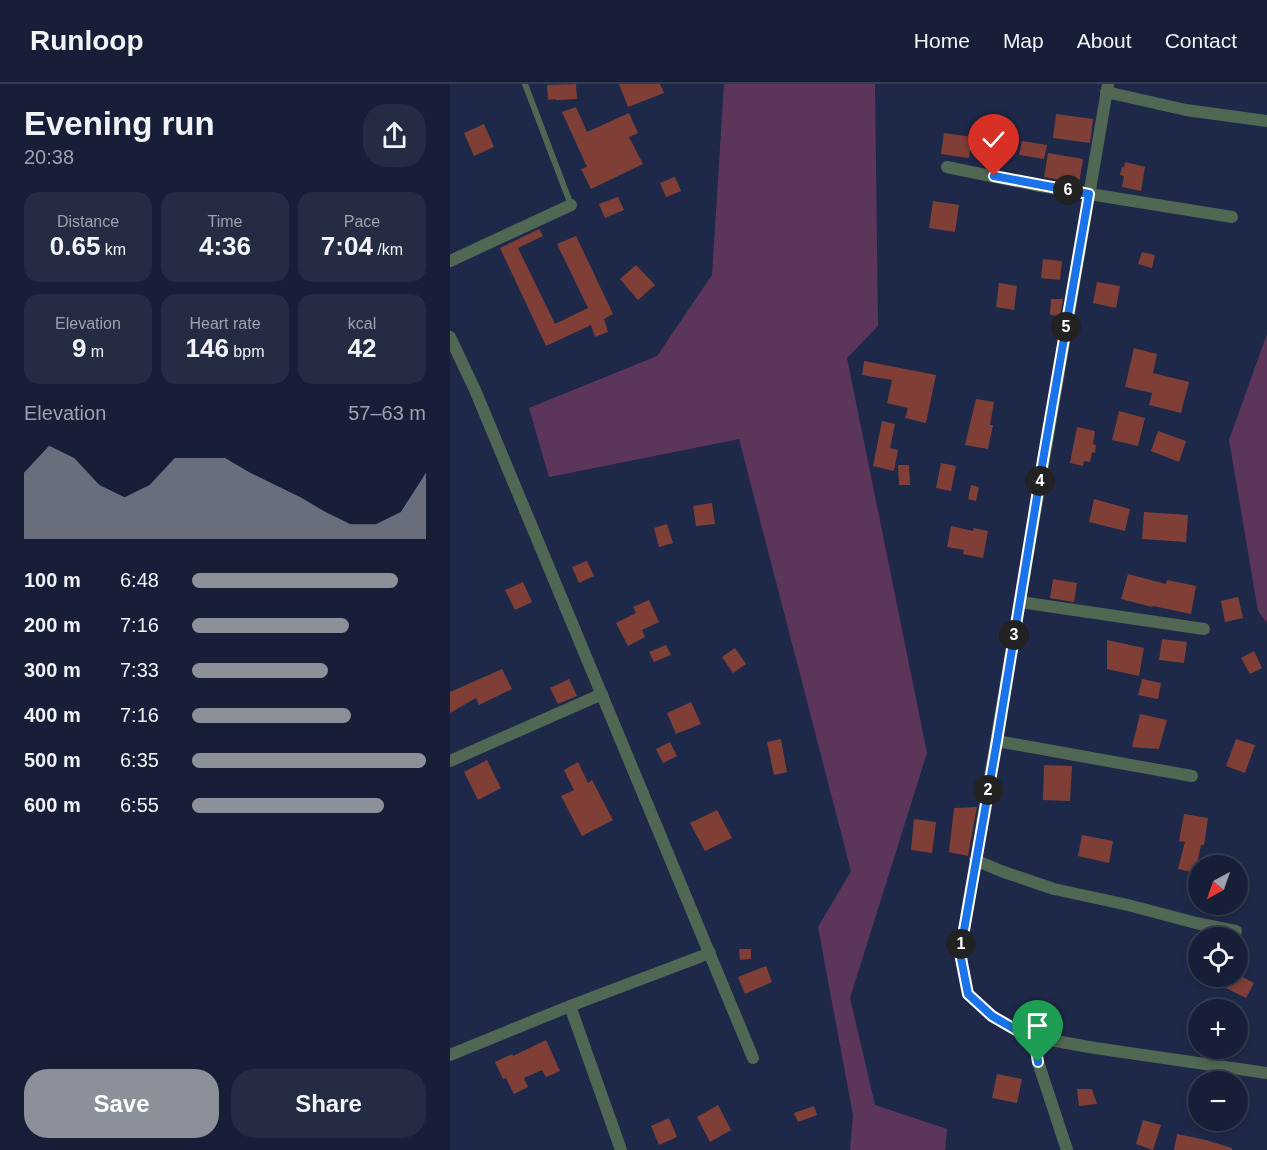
<!DOCTYPE html>
<meta charset="utf-8">
<style>
:root{--surface:#161f37;--page:#232c42;--text:#f1f3f6;--muted:#9ea2ad;--line:#353d52;--accent:#8c9099}
body{margin:0;font-family:Helvetica,sans-serif;background:var(--page);color:var(--text);height:100vh;display:flex;flex-direction:column;font-size:22px;white-space:nowrap}
*{box-sizing:border-box;margin:0}
p{font-size:20px;color:var(--muted)}
.icon{flex:none;width:33px;height:33px;fill:none;stroke:currentColor;stroke-width:2;stroke-linecap:round;stroke-linejoin:round}
.map{position:relative;flex:1;overflow:hidden}
.sheet{display:flex;flex-direction:column;background:var(--surface);width:450px}
.sheet>*{flex:none}
.needle{width:39px;rotate:220deg}
.buttons{position:absolute;left:738px;top:771px;display:grid;gap:12px}
.buttons a{display:grid;place-items:center;width:60px;height:60px;border-radius:50%;background:var(--surface);box-shadow:0 3px 9px #0003,0 0 0 2px var(--line);font-size:30px}
.pin{position:absolute;display:grid;place-items:center;width:51px;height:51px;color:#fff;margin:-62px -26px;border-radius:50% 50% 50% 0;rotate:-45deg;box-shadow:0 0 6px #0007}
.pin .icon{rotate:45deg}
.km{position:absolute;width:30px;height:30px;margin:-15px;border-radius:50%;background:#222;color:#fff;font-size:16px;line-height:30px;text-align:center}
.round{display:grid;place-items:center;flex:none;width:63px;height:63px;border-radius:24px;background:var(--page)}
.head{display:flex;align-items:center;justify-content:space-between;height:102px;padding:0 24px}
h1{font-size:33px;font-weight:600;line-height:45px}
.figures{display:grid;grid-template-columns:repeat(3,1fr);gap:9px;height:102px;padding:6px 24px}
.figures div{display:grid;align-content:center;border-radius:15px;background:var(--page);text-align:center}
.figures b{font-size:26px;font-weight:600}
.figures small{font-size:16px;font-weight:400}
.figures p{font-size:16px}
.chart{height:168px;padding:12px 24px}
.chart p{display:flex;justify-content:space-between}
.chart svg{width:100%;height:108px;margin-top:6px;fill:var(--accent);opacity:.7}
.button{display:flex;gap:12px;margin-top:auto;padding:12px 24px}
.button a{flex:1;height:69px;border-radius:24px;background:var(--accent);color:#fff;font-size:24px;font-weight:600;line-height:69px;text-align:center}
.button a+a{background:var(--page);color:var(--text)}
ul{padding:0 24px;list-style:none;font-size:20px}
li{display:grid;grid-template-columns:96px 72px 1fr;align-items:center;height:45px}
li i{height:15px;border-radius:8px;background:var(--accent)}
header{display:flex;align-items:center;gap:36px;box-sizing:border-box;height:84px;padding:0 30px;background:var(--surface);border-bottom:2px solid var(--line)}
header strong{font-size:28px}
nav{display:flex;gap:33px;margin-inline-start:auto;font-size:21px}
main{display:flex;flex:1;min-height:0}
.map>svg:first-child{display:block}
</style>
<header>
<strong>Runloop</strong>
<nav><a>Home</a><a>Map</a><a>About</a><a>Contact</a></nav>
</header>
<main>
<section class="sheet">
<div class="head"><div><h1>Evening run</h1><p>20:38</p></div><a class="round"><svg class="icon" aria-label="share" viewBox="0 0 24 24"><path d="M12 15V3M7 8l5-5 5 5M5 13v7h14v-7"/></svg></a></div>
<div class="figures">
<div><p>Distance</p><b>0.65<small> km</small></b></div>
<div><p>Time</p><b>4:36</b></div>
<div><p>Pace</p><b>7:04<small> /km</small></b></div>
</div>
<div class="figures">
<div><p>Elevation</p><b>9<small> m</small></b></div>
<div><p>Heart rate</p><b>146<small> bpm</small></b></div>
<div><p>kcal</p><b>42</b></div>
</div>
<div class="chart"><p><span>Elevation</span>57–63 m</p>
<svg viewBox="0 0 160 44" preserveAspectRatio="none"><path d="M0 44V17L10 6L20 11L30 22L40 27L50 22L60 11L70 11L80 11L90 17L100 22L110 27L120 33L130 38L140 38L150 33L160 17V44z"/></svg>
</div>
<ul>
<li><b>100 m</b>6:48<i style="width:88%"></i></li>
<li><b>200 m</b>7:16<i style="width:67%"></i></li>
<li><b>300 m</b>7:33<i style="width:58%"></i></li>
<li><b>400 m</b>7:16<i style="width:68%"></i></li>
<li><b>500 m</b>6:35<i style="width:100%"></i></li>
<li><b>600 m</b>6:55<i style="width:82%"></i></li>
</ul>
<div class="button"><a>Save</a><a>Share</a></div>
</section>
<div class="map">
<svg width="817" height="1066" viewBox="0 0 817 1066">
<rect width="100%" height="100%" fill="#1e2949"/>
<path fill="#5c365a" d="M274,0H425L428,242L397,274L477,669L400,914L425,1021L497,1045L495,1066H400L403,1031L368,843L401,787L289,355L99,393L79,324L207,272L262,191Z
M817,250V539L808,527L779,356Z"/>
<path fill="#7f3f37" d="M126,0L127,15L106,16V15L98,16L97,1Z
M169,0H210L214,9L178,23Z
M126,23L137,48L179,29L188,49L179,53L193,80L141,105L131,85L137,83L112,28Z
M606,30L643,35L640,59L603,54Z
M34,40L44,63L24,72L14,49Z
M494,49L522,53L519,74L491,70Z
M572,57L597,61L594,75L569,71Z
M598,69L633,75L629,99L594,93Z
M675,78L695,83L691,107L672,103L674,92L670,91L672,83H674Z
M225,93L231,107L216,113L210,99Z
M168,113L174,126L155,134L149,120Z
M483,117L509,121L505,148L479,144Z
M89,145L93,152L68,164L105,240L138,224L107,160L126,152L163,230L154,235L158,248L145,253L141,241L96,262L50,164Z
M692,168L705,171L702,184L688,180Z
M593,175L612,177L610,196L591,194Z
M186,181L205,201L188,216L170,195Z
M647,198L670,202L666,224L643,219Z
M549,199L567,202L564,226L546,223Z
M601,215H613L610,232L600,231Z
M684,264L707,270L703,289L739,298L731,329L699,321L702,309L675,303Z
M414,277L486,291L476,339L455,334L458,324L437,319L442,296L412,291Z
M526,315L544,318L540,341H543L538,365L515,361Z
M669,327L695,334L688,362L662,356Z
M432,337L445,340L440,364L448,366L444,387L423,382Z
M627,343L645,347L643,360L646,361L645,369L642,368L640,378L634,377L633,382L620,379Z
M708,347L736,357L729,378L701,367Z
M491,379L506,382L501,407L486,404Z
M448,381H459L460,401H449Z
M521,401L529,403L526,417L518,415Z
M644,415L680,425L675,447L639,438Z
M262,419L265,440L246,442L243,422Z
M694,428L738,431L736,458L692,455Z
M217,440L223,459L209,463L204,444Z
M501,442L523,447L524,444L538,447L533,474L513,470L514,466L497,463Z
M137,477L144,492L129,499L122,483Z
M678,490L716,500L717,496L746,502L741,530L703,522L702,523L671,515Z
M603,495L627,499L624,518L600,514Z
M73,498L82,518L65,526L55,506Z
M788,513L793,534L775,538L771,517Z
M199,516L209,538L192,546L195,553L178,562L166,539L186,529L183,523Z
M712,555L737,558L734,579L709,576Z
M657,556L694,564L689,592L657,585Z
M216,561L221,571L204,578L199,568Z
M285,564L296,580L283,589L272,573Z
M804,567L812,584L800,590L791,574Z
M52,585L62,605L29,621L26,614L0,629V608Z
M119,595L127,612L108,620L100,604Z
M692,595L711,599L708,615L688,611Z
M241,618L251,640L226,650L217,629Z
M690,630L717,636L709,665L682,663Z
M331,655L337,688L324,691L317,658Z
M786,655L805,661L795,689L776,682Z
M220,658L227,672L213,679L206,665Z
M37,676L51,704L28,716L14,688Z
M128,678L138,699L142,696L163,736L132,752L111,712L124,706L114,686Z
M594,681L622,682L620,717L593,716Z
M527,723L518,772L499,768L504,724Z
M267,726L282,754L255,767L240,739Z
M734,730L758,734L754,761H751L745,789L728,785L735,758L729,757Z
M464,735L486,738L482,769L461,766Z
M632,751L663,757L659,779L628,772Z
M289,865H301V875L290,876Z
M316,882L322,898L295,910L288,893Z
M781,892H791L804,899L796,914L776,904Z
M96,956L110,987L96,993L92,986L74,994L78,1003L64,1010L56,994L53,995L45,978L62,970L63,972Z
M547,990L572,995L567,1019L542,1014Z
M627,1005H642L647,1020L629,1022Z
M268,1021L281,1046L260,1058L247,1033Z
M364,1022L367,1031L348,1038L344,1029Z
M219,1034L227,1053L209,1061L201,1042Z
M693,1036L711,1041L703,1066L686,1060Z
M727,1050L756,1056L782,1064V1066H724Z"/>
<g fill="none" stroke-linecap="round" stroke-linejoin="round">
<path stroke="#506753" stroke-width="6" d="M75,0L121,121"/>
<path stroke="#506753" stroke-width="12" d="M656,8L736,26L817,37
M497,83L590,102L782,133
M0,177L121,121
M0,253L25,306L303,974
M570,518L754,545
M547,657L742,692
M0,677L152,610
M525,776L551,787L604,805L678,821L746,839L786,847
M120,922L171,1066
M584,953L645,964L817,989
M0,971L120,922L260,869
M617,1066L588,978L584,953L568,947L542,932L518,910L510,869L658,0"/>
</g>
<g fill="none" stroke-linecap="round" stroke-linejoin="round">
<g stroke="#fff" stroke-width="12">
<path id="route" d="M544,92L639,110L593,376L547,657L510,869L518,910L542,932L568,947L584,953L588,978"/>
</g>
<use href="#route" stroke="#1a73e8" stroke-width="8"/>
</g>
</svg>
<div class="buttons">
<a><svg class="needle" viewBox="-14 -14 28 28"><path d="M0-13l5 13h-10z" fill="#e53935"/><path d="M0 13l5-13h-10z" fill="#9ea2ad"/></svg></a>
<a><svg class="icon" aria-label="locate" viewBox="0 0 24 24"><circle cx="12" cy="12" r="6"/><path d="M12 2v4M12 18v4M2 12h4M18 12h4"/></svg></a>
<a>+</a>
<a>−</a>
</div>
<div class="pin" style="left:588px;top:978px;background:#1e9e55"><svg class="icon" aria-label="arrive" viewBox="0 0 24 24"><path d="M6 21V4h12l-3 4 3 4H6"/></svg></div>
<div class="pin" style="left:544px;top:92px;background:#d93025"><svg class="icon" aria-label="check" viewBox="0 0 24 24"><path d="M5 12l5 5 9-10"/></svg></div>
<b class="km" style="left:511px;top:860px">1</b>
<b class="km" style="left:538px;top:706px">2</b>
<b class="km" style="left:564px;top:551px">3</b>
<b class="km" style="left:590px;top:397px">4</b>
<b class="km" style="left:616px;top:243px">5</b>
<b class="km" style="left:618px;top:106px">6</b>
</div>
</main>
